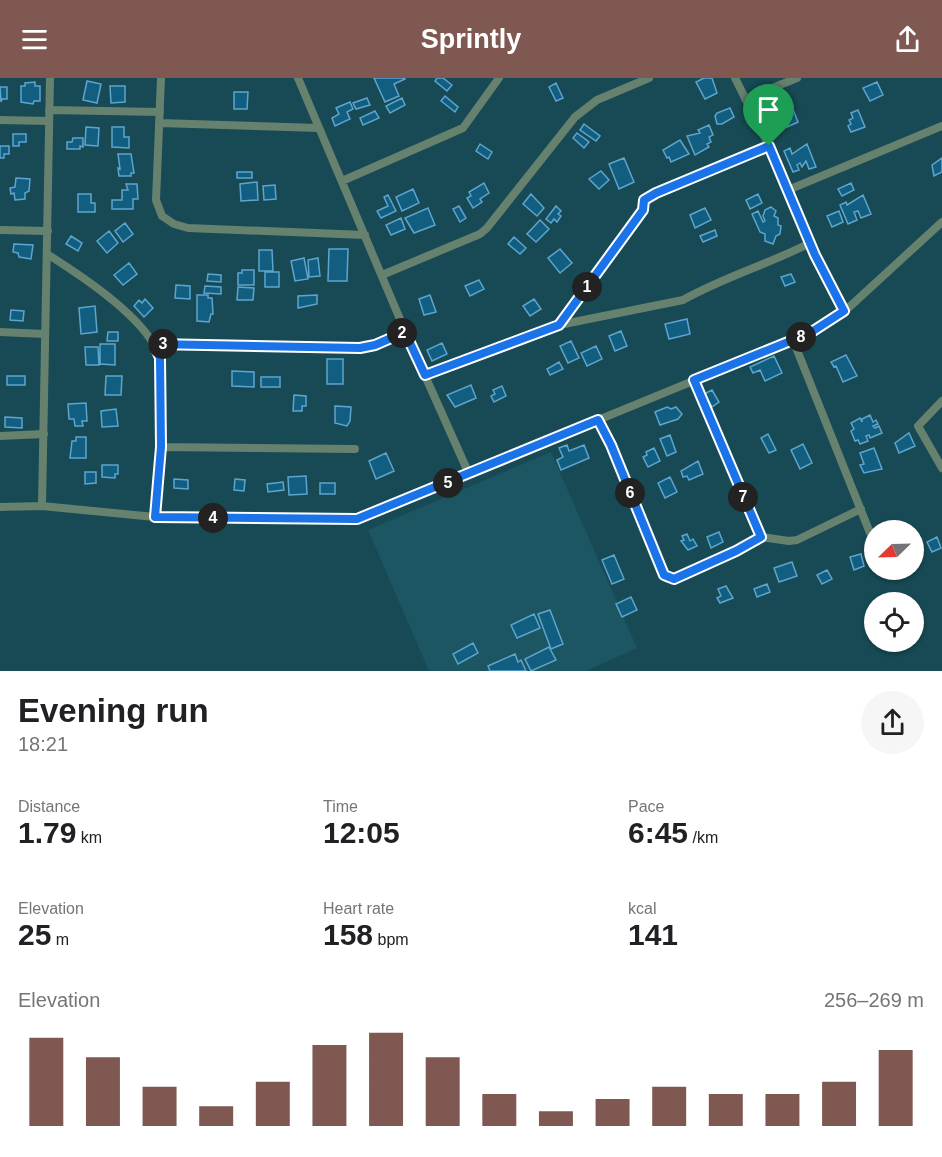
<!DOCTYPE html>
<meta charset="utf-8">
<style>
:root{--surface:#fff;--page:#f6f6f6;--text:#202124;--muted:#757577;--accent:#7f5951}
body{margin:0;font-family:Arial,sans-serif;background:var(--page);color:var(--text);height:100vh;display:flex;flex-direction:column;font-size:22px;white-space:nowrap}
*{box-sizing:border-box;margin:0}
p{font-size:20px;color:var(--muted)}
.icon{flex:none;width:33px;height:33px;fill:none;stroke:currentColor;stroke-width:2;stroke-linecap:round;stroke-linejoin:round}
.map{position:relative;height:593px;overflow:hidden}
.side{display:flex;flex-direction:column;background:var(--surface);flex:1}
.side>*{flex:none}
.needle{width:39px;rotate:247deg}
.fabs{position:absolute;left:864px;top:442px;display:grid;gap:12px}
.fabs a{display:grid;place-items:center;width:60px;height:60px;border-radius:50%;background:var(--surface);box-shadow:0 2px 4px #0004;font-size:30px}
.pin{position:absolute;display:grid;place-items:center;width:51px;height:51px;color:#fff;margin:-62px -26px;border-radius:50% 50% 50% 0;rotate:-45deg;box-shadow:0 0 6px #0007}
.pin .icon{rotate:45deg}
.km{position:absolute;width:30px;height:30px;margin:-15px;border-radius:50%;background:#222;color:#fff;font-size:16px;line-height:30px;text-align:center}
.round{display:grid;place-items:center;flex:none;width:63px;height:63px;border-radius:32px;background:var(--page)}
.headline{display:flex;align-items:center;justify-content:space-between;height:102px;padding:0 18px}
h1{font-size:33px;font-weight:800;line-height:45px}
.metrics{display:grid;grid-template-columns:repeat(3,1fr);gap:9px;height:102px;padding:6px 18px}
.metrics div{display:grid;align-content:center}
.metrics b{font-size:30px;font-weight:800}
.metrics small{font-size:16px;font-weight:400}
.metrics p{font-size:16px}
.chart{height:168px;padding:12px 18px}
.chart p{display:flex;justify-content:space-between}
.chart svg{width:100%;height:108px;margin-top:6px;stroke:var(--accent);stroke-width:6}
header{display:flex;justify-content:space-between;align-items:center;height:78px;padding:0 18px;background:var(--accent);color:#fff;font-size:27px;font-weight:800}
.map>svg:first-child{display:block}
</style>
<header><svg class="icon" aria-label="menu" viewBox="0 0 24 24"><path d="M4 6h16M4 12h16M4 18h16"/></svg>Sprintly<svg class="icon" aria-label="share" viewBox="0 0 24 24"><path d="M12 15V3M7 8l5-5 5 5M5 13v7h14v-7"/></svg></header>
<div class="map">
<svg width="942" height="593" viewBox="0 0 942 593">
<rect width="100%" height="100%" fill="#174a54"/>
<path fill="#1c5662" d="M551,374L637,570L586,593H429L368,452Z"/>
<path fill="#125e81" stroke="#5ea5cd" stroke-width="1.5" d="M374,0H405V1L394,6L399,18L385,24Z
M437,0H443L452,7L447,13L435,3Z
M704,0H712L717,15L705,21L696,4Z
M87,3L101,6L97,25L83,22Z
M35,4V8H40V23H34L33,26L21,24V8H25V5Z
M877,4L883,17L870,23L863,10Z
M556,5L563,20L556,23L549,9Z
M110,8H125V24L111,25Z
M0,9H7V21H2L1,24Z
M234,14H248L247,31H234Z
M445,18L458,29L455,34L441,23Z
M367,20L370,27L356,31L353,25Z
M402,20L405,27L390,35L386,28Z
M350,24L353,31L347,34L350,41L335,48L332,40L339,36L336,30Z
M792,29L798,44L787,49L779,37L788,33L787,31Z
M730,30L734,39L722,46H717L715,38L717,35Z
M858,32L865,49L851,54L848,48L851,46L849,42L853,40L851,35Z
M375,33L379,40L363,47L360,40Z
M584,46L600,58L596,63L580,52Z
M709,47L713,57L709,59L711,64L707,66L709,69L695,77L687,58L700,55L698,52Z
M86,49L99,50L98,68L85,67Z
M112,49H124V59H129V70L112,69Z
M577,55L589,64L584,70L573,60Z
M13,56H26V64H19V68H13Z
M73,60H83V69L80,68V71H67V64H72Z
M680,62L689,76L671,84L669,79L667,80L663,72Z
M480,66L492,74L488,81L476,73Z
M807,66L816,89L809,91L806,83L802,89L800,85L797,87L799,92L793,94L784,73L790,70L792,76Z
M0,68H9V76H4V80H0Z
M118,76H131L134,95H131V98H119L118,90L120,91Z
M624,80L634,104L619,111L609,86Z
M942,80V94L934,98L932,87Z
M601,93L609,102L599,111L589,101Z
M237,94H252V100H237Z
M16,100L30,101L29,113L25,115V121L15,122L14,115L11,116L10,110L15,109Z
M257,104L258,122L241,123L240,106Z
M484,105L489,115L480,121L482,124L473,130L467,120L471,118L469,114Z
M851,105L854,112L842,118L838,111Z
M126,106H137L138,121H133V131H112V122H122V112H128Z
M275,107L276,121L264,122L263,108Z
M413,111L419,125L402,133L396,119Z
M78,116H91V125H95V134H78Z
M531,116L544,130L537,138L523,126Z
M758,116L762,125L750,131L746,122Z
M388,117L396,133L381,140L377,133L388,128L384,119Z
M863,117L871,136L861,140L858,133L854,134L857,142L848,146L840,127L846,124L847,127Z
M459,128L466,140L460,144L453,131Z
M556,128L561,133L558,136L561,138L557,144L554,141L551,145L546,141Z
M771,129L776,133L774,138L778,140V147L781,148L780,156L776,158L773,166L765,163V156L760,154L752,136L758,133L763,144L765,143L763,138L765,132Z
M428,130L435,147L414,155L405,140Z
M705,130L711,142L695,150L690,137Z
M839,133L843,144L832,149L827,138Z
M401,140L405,151L391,157L386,147Z
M540,142L549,151L536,164L527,156Z
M125,145L133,156L123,164L115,153Z
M715,152L717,158L703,164L700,158Z
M109,153L118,165L107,175L97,163Z
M71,158L82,165L78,173L66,166Z
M514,159L526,170L520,176L508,166Z
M14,166L33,167L31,181L19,179L18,175L13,174Z
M329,171H348L347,203H328Z
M560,171L572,185L560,195L548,180Z
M259,172H272L273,193H259Z
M304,180L308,201L295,203L291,183Z
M318,180L320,198L309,199L308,182Z
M129,185L137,196L123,207L114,197Z
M242,192H254V207H238V195H242Z
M265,194H279V209H265Z
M208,196L221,197V204L207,203Z
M791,196L795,204L785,208L781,199Z
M479,202L484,211L470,218L465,208Z
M176,207L190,208V221L175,220Z
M205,208L221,209V216L204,215Z
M238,209L254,210L253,222H237Z
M197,217H208V220H212L213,236H211L209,244L197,243Z
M317,217V226L298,230V218Z
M430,217L436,234L424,237L419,221Z
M145,221L153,230L144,239L134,228L139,222L142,225Z
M534,221L541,231L530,238L523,228Z
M95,228L97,254L81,256L79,230Z
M11,232L24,233L23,243L10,242Z
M687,241L690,256L669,261L665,246Z
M621,253L627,268L615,273L609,258Z
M108,254H118V263H107Z
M571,263L579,280L568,285L560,268Z
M442,265L447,276L432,283L427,272Z
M100,266H115V287L100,286Z
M596,268L602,281L587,288L581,275Z
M85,269H98L99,287H86Z
M846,277L857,298L843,304L836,288L834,289L831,284Z
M774,278L782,295L765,303L760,292L753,295L750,289Z
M327,281H343V306H327Z
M559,284L563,291L550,297L547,291Z
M232,293L254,294V309L232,308Z
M7,298H25V307H7Z
M106,298H122L121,317H105Z
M261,299H280V309H261Z
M471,307L476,320L455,329L447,317Z
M502,308L506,318L494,324L491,318L495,316L493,312Z
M712,312L719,324L712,329L704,316Z
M294,317L306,318V328H302V333H293Z
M86,325L87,343H82L83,348H75L74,341H69L68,326Z
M335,328L351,329L350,343L347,348L335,345Z
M667,329L671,331L676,329L682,336L678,341L660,347L655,334Z
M116,331L118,348L102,349L101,333Z
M870,337L873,344L876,342L878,346L873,348L875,350L879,348L882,355L870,360L869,357L866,358L868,363L860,366L858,362L855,363L851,353L854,351L851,345L860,340L862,344V341Z
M5,339L22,340V350L5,349Z
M909,355L915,368L899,375L895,365Z
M768,356L776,372L769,375L761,360Z
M670,357L676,374L667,378L660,361Z
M76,359H86V380H70L72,363H76Z
M803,366L812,385L800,391L791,372Z
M567,367L569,373L584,367L589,380L561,392L557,382L563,379L559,370Z
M654,370L660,383L648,389L643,379L647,377L646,374Z
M874,370L882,391L864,395L860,387L864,386L860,375Z
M386,375L394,393L376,401L369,383Z
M698,383L703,396L689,402L687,398L683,399L681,393Z
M102,387H118V396H115V400L102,399Z
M85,394H96V405L85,406Z
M306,398L307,416L289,417L288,399Z
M670,399L677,414L665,420L658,405Z
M174,401L188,402V411L174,410Z
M235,401L245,402L244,413L234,412Z
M283,404L284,412L268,414L267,406Z
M320,405H335V416H320Z
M719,454L723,464L711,470L707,459Z
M687,456L690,463L693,461L697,468L688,472L681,463L684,462L682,458Z
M937,459L941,470L932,474L927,464Z
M861,476L864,488L854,492L850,479Z
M614,477L624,501L612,506L602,482Z
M792,484L797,498L779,504L774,490Z
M827,492L832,501L822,506L817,497Z
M767,506L770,514L757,519L754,511Z
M726,508L733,520L720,525L717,520L721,518L718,511Z
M631,519L637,532L622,539L616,526Z
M550,532L563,566L551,571L538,536Z
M534,536L540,550L517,560L511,547Z
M473,565L478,575L458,586L453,576Z
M549,569L556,582L531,593L525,581Z
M515,576L518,584L521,582L526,593H490L488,588Z"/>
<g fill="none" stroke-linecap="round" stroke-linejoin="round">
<path stroke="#67816f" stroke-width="8" d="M161,0L156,122L162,138L174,146L188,150L365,157
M298,0L405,253L469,396
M735,0L769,68L815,177L845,233
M745,21L797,0
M49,32L160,34
M0,42L49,43
M159,45L319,50
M342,103L463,50L499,0
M788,112L942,48
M0,152L48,153
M47,176C80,197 135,233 154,267C170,294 158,404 155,439
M382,197L480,156L487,150L575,39L597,22L649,0
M559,247L643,132L644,122L656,115L769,68
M0,254L45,256
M793,262L874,465
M154,266L360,270L375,267L405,253
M425,298L559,247L683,222C724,199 769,186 810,165
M694,302L761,459
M942,323L918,348L942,390
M598,342L611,367L664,497L668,501H674L736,473L761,459L789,463L797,462L861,431
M0,358L44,356
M161,369L355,371
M42,428L50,0
M0,429L42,428L155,439L357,441L810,255L845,233L942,144
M885,492L886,493"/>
</g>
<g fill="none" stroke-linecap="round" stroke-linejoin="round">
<g stroke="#fff" stroke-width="12">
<path id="route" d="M769,68L815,177L844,233L810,255L694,302L761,459L736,473L674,501L664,497L611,367L598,342L357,441L155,439L161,369L160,280L154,266L360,270L375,267L405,254L425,297L559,247L643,132L644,122L656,115Z"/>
</g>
<use href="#route" stroke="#1a73e8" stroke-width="8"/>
</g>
</svg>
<div class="fabs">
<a><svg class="needle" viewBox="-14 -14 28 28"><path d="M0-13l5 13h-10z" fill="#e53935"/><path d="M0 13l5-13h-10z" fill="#757577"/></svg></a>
<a><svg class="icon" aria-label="locate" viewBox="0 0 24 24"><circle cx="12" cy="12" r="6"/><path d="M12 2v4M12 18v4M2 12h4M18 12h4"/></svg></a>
</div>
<div class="pin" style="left:769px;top:68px;background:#1e9e55"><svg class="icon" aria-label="arrive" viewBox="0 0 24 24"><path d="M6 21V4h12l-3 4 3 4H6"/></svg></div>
<b class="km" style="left:587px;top:209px">1</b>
<b class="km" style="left:402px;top:255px">2</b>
<b class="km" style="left:163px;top:266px">3</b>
<b class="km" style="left:213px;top:440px">4</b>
<b class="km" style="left:448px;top:405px">5</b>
<b class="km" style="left:630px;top:415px">6</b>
<b class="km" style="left:743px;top:419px">7</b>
<b class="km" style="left:801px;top:259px">8</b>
</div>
<section class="side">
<div class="headline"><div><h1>Evening run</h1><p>18:21</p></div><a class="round"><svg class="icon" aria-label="share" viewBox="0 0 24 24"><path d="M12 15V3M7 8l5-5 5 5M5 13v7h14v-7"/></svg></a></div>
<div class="metrics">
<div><p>Distance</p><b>1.79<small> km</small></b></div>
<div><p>Time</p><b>12:05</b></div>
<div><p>Pace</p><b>6:45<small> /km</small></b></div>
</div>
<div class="metrics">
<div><p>Elevation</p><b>25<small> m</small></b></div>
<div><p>Heart rate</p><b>158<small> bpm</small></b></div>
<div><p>kcal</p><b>141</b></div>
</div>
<div class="chart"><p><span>Elevation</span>256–269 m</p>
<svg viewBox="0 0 160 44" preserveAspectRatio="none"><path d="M5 44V8M15 44V16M25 44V28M35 44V36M45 44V26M55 44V11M65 44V6M75 44V16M85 44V31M95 44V38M105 44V33M115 44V28M125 44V31M135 44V31M145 44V26M155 44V13"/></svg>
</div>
</section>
